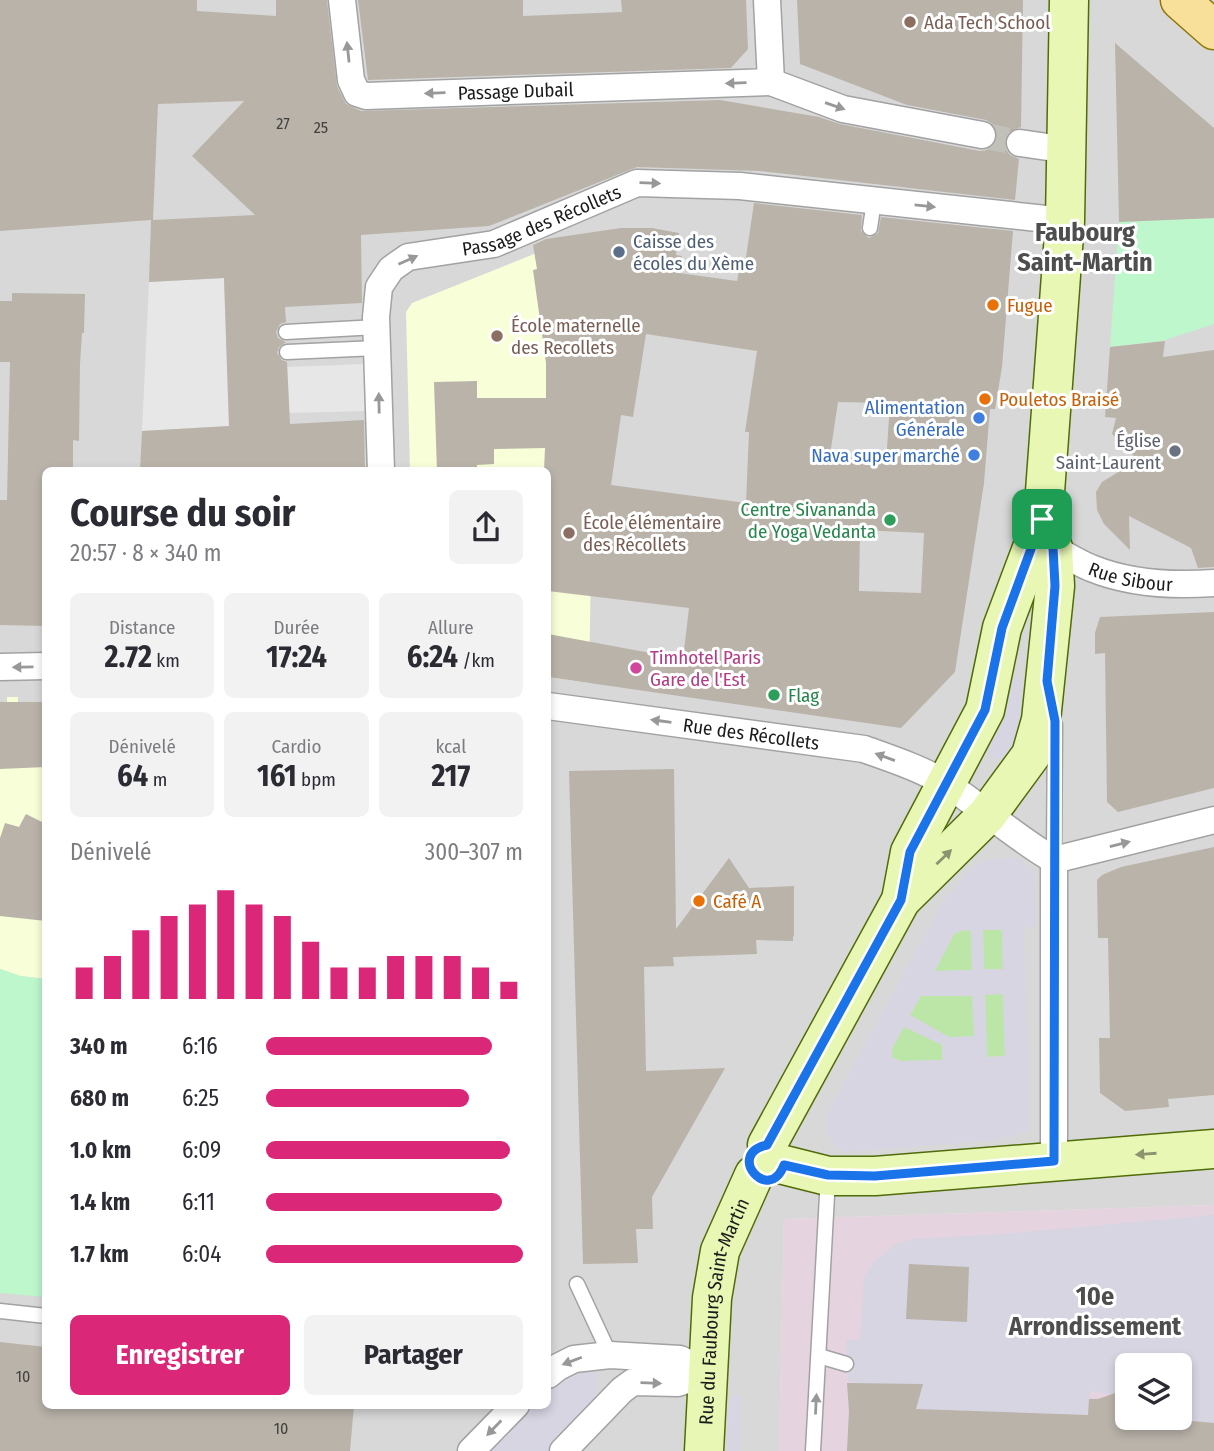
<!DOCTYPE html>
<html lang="fr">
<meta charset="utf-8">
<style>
:root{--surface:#fff;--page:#f2f2f3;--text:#2b2b33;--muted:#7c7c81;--accent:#db2777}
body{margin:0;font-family:"Fira Sans Condensed",sans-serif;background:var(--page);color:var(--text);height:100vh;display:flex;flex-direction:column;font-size:26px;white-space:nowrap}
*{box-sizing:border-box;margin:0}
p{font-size:23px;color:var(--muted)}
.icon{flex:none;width:38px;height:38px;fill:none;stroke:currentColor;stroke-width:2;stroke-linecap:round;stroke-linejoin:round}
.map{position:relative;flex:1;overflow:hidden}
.drawer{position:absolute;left:42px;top:467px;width:509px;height:942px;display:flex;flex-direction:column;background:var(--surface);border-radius:10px;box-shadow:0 4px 10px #0003}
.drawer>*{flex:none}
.controls{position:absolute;left:1115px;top:1353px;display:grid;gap:14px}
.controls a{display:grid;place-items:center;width:77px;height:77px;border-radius:10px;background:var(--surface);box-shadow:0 4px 10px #0003;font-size:35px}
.pin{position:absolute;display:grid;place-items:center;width:60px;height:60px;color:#fff;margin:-30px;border-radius:14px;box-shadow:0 4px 10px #0006}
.round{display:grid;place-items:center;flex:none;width:74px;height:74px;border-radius:10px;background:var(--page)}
.headline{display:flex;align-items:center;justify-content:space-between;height:119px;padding:0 28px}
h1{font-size:38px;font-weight:700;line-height:52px}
.stats{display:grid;grid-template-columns:repeat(3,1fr);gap:10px;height:119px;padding:7px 28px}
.stats div{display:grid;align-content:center;border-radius:10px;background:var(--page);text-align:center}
.stats b{font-size:30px;font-weight:700}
.stats small{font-size:19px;font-weight:400}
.stats p{font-size:19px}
.chart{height:196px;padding:14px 28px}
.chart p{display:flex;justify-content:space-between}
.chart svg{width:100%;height:126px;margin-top:7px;stroke:var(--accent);stroke-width:6}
.cta{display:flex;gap:14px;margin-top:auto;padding:14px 28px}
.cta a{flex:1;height:80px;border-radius:10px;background:var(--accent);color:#fff;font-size:28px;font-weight:700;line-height:80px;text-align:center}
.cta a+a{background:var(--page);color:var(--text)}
ul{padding:0 28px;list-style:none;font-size:23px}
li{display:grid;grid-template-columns:112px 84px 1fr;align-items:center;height:52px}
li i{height:18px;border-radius:9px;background:var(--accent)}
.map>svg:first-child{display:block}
</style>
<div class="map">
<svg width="1214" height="1451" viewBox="0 0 1214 1451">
<rect width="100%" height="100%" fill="#eceae0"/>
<path fill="#d9d8d8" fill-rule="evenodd" d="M0,0H1214V1205L784,1219L779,1451H0ZM46,471H548V1405H46Z"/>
<path fill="#e5d3df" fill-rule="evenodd" d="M1214,1205V1451H779L784,1219ZM1127,1365H1180V1418H1127Z"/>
<path fill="#f7fed8" d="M554,246L593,446L589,683L548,677V471H410L406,312L412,303Z
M7,697H18V702H45V979L20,976L0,969V702H7Z"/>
<path fill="#bbe6a7" d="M983,929H1002L1003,969H984Z
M963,930L971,931L972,970L935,971L954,934Z
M985,994H1003L1005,1056L987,1057Z
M920,996H973L974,1037H949L910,1015Z
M904,1026L942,1045V1060L900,1061L891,1056L892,1049Z"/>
<path fill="#bdf7cb" d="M1214,218V324L1162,341L1110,347L1119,222Z
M0,969L20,976L45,979V1297L0,1293Z"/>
<path fill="#e7e7e7" d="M224,278L229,426L142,431L149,282Z
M364,364L366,411L289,413L287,367Z"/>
<path fill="#d7d5e2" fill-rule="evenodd" d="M1018,676L1021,680L1019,735L1009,755L999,760L981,750L1007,690L1014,677Z
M1016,858L1025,862L1031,869L1034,878L1036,924L1024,930L1029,1126L1025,1133L996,1140L847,1152L836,1148L825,1131L828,1112L944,900L970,870L980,863L994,859ZM963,930L971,931L972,970L935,971L954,934ZM983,930H1002L1003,969H984ZM1003,994L1005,1056L987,1057L985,995ZM921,996H972L974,1036L949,1037L910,1015ZM904,1027L942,1045V1060L900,1061L892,1057V1049Z
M1214,1215V1423L1183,1419L1178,1421L1161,1418H1180V1365H1127V1398L1092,1391L1089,1397L1092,1399L1089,1400L1088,1415L921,1410L873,1383L855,1384L853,1381H848L846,1340H860L864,1277L873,1263L896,1244L912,1239L1002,1234Z
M598,1368L595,1405L550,1451H483L529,1405H548V1388L557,1379L580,1369Z
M737,1394L741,1396L742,1403L739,1451H727L729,1403L732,1396Z"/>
<path fill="#b9b3aa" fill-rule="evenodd" d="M0,0H197V11L276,16V0H327L337,86L346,104L361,111L720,100L819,117L840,124L980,151L987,150L993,146L997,139V129L993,124L986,120L907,105L800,64L797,0H1023L1021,127L1008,133L1004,141L1005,148L1010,155L1019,159L1015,200L759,171L637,167L489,226L361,235L362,303L285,307L286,322L280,324L276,332L278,338L286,342L279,347L277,353L282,360L287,362L290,424L364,420L365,471H140L142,431L229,426L224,278L149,282L151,220L0,231ZM244,101L192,156L255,215L153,220L158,104Z
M358,0H523V16L622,12L621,0H746L748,49L731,68L368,80Z
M1115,43L1214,128V218L1119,222Z
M754,203L862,215L861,231L869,238L878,233L881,217L1013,231L1002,367L995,409H990L984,483L955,672L901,728L548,677V634L683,659L689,608L548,591V471H544L545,448L494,449V464L477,465V471H437L434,382L477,381V398H546V363L533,270L537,269L533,245L546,239L621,228H652L679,233L676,255L682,256L679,273L737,281L740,264H745ZM646,334L757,351L745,432H749L746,503L611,485L621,415L633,417ZM838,402L890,403L886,463L830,455ZM860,530L924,533L921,593L859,591Z
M12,293L85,294L84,333H82L80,364L79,441L73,440V471H46V626L0,625V500H7L10,362H0V301H12Z
M1165,341L1163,357L1214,350V567L1198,568L1191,548L1129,516L1130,550L1104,524L1097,510L1096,492L1102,482L1138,460L1112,434L1116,418L1105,417L1110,347Z
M1214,612V788L1118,812L1107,802L1105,653L1095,654V633L1100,617Z
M0,702H46V767L0,769Z
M674,769L676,929L729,858L749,888L794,886V936H793V941L756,940L757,954L673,957L674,966L644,967L646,1071L725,1068L652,1197L653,1229H636L638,1263L583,1264L569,771Z
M26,814L46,824V921L0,916V838L5,823L19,827Z
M1214,847V1095L1168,1099L1169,1107L1125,1111L1100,1093L1099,1038H1110L1108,938H1098L1097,880L1102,875L1121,867Z
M909,1264L969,1267L967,1322L906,1319Z
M0,1342L46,1347V1405H354L350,1451H0Z
M847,1383L923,1384L916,1409L1088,1415L1089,1399H1098L1127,1389V1418H1161L1214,1423V1451H847L849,1411Z"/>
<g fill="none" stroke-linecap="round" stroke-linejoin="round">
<path stroke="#c2c1b9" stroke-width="26" stroke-dasharray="26 13" stroke-linecap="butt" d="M982,135L1020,143"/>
<g stroke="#a2a2a2" stroke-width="17">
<path id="lane" d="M870,228L874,201
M286,332L377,327
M287,352L377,348
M1054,860L1055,725
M577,1284L610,1355
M0,1311L46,1316
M819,1356L846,1364
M813,1451L828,1177"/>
</g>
<g stroke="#a2a2a2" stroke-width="29">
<g id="street">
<path id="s1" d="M342,0L351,80L357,93L366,96L771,82L767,0"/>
<path d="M771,82L843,109L982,135"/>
<path d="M1020,143L1068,150"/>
<path id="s2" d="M381,471L376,317L379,287L391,269L408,257L494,244L637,183L740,186L1065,221"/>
<path id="s3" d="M1053,548C1066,555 1078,563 1091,568C1130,584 1173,586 1214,583"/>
<path d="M0,667L46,666"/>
<path id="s4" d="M548,706L864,749C892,759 923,769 948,785C984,809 1016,838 1054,860L1214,820"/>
<path d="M1054,860V1161"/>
<path d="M548,1375L558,1367L574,1359L610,1355L680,1359L709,1373"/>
<path d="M471,1451L516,1405"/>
<path d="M563,1451L622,1390L633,1382L678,1383L709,1373"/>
</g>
</g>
<g stroke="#506c08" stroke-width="41">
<g id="secondary">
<path d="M901,900L910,852L985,710L1002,628L1043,519L1065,221L1069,0"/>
<path d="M767,1145L901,900L987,815L1031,755L1041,720L1055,586L1053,548L1043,519"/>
<path d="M784,1165L828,1176H875L1214,1149"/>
<path id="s5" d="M704,1451L712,1298L720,1251L754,1175"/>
</g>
</g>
<g stroke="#8d7705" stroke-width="41">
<path id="primary" d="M1180,0L1214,30"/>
</g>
<use href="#lane" stroke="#fff" stroke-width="14"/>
<use href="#street" stroke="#fff" stroke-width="26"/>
<use href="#secondary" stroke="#e8f7b4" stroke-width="38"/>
<use href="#primary" stroke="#f8df9a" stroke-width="38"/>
</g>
<defs><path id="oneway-solid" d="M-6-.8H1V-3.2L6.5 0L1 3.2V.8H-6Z" transform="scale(1.75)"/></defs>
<g fill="#989898">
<use href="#oneway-solid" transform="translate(348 52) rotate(-96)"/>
<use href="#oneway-solid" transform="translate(736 83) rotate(178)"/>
<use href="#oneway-solid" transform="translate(435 93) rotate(178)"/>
<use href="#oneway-solid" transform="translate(835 106) rotate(19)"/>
<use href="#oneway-solid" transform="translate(650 183) rotate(2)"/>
<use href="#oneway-solid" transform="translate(925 206) rotate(6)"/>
<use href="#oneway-solid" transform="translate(408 260) rotate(-24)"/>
<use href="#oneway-solid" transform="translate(379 403) rotate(-91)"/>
<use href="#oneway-solid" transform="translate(23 667) rotate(179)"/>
<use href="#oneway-solid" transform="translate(661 721) rotate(-172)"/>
<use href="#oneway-solid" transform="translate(885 757) rotate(-160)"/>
<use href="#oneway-solid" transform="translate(1120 844) rotate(-14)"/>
<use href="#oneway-solid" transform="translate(572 1361) rotate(159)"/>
<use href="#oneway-solid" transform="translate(651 1383) rotate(2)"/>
<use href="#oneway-solid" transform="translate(816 1404) rotate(-87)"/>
<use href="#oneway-solid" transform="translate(494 1428) rotate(134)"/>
</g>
<g fill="#8c946f">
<use href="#oneway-solid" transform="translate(944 857) rotate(-44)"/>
<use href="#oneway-solid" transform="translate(1146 1154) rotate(176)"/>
</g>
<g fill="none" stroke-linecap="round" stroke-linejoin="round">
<g stroke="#fff" stroke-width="14">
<path id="route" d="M1042,519L1053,548L1055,586L1047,681L1055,721L1054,1161L875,1176L828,1175L784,1165C769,1205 725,1154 767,1145L901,900L910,852L985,710L1002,628Z"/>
</g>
<use href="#route" stroke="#1a73e8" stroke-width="9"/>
</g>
<g fill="#8d6e63" stroke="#fff" stroke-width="2.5">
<circle cx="910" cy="22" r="7"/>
<circle cx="497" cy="336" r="7"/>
<circle cx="569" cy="533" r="7"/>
</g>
<circle fill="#5c6f8a" stroke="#fff" stroke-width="2.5" cx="619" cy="252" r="7"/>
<g fill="#e8710a" stroke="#fff" stroke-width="2.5">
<circle cx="993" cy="305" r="7"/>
<circle cx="985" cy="399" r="7"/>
<circle cx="699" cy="901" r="7"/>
</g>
<g fill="#3f7fe0" stroke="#fff" stroke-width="2.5">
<circle cx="979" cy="418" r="7"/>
<circle cx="974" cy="455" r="7"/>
</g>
<circle fill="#6b7280" stroke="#fff" stroke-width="2.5" cx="1175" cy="451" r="7"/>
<g fill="#2e9e5b" stroke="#fff" stroke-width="2.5">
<circle cx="890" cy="520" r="7"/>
<circle cx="774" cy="695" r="7"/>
</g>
<circle fill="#d1479c" stroke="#fff" stroke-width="2.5" cx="636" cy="668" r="7"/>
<g text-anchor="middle" stroke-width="6" stroke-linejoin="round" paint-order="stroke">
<g font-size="16" fill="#42413f">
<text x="283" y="129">27</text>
<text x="321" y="133">25</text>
<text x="23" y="1382">10</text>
<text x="281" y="1434">10</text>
</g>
<g font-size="19" fill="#785e54" stroke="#fff" text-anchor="start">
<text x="924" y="29">Ada Tech School</text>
<text x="511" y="332">École maternelle<tspan x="511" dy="22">des Recollets</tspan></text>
<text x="583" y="529">École élémentaire<tspan x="583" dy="22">des Récollets</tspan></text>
</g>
<g font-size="19" fill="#1b1b1b" stroke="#fff">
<text dy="7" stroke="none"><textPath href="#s1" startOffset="254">Passage Dubail</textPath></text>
<text dy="7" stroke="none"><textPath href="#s2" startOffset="366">Passage des Récollets</textPath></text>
<text dy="7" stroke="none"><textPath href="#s3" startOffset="84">Rue Sibour</textPath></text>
<text dy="7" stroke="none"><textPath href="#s4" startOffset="205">Rue des Récollets</textPath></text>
<text dy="7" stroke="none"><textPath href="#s5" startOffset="142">Rue du Faubourg Saint-Martin</textPath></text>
</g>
<g font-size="19" fill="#4e5e75" stroke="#fff" text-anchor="start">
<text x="633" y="248">Caisse des<tspan x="633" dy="22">écoles du Xème</tspan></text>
</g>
<g font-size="19" fill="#c56008" stroke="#fff" text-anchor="start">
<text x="1007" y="312">Fugue</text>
<text x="999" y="406">Pouletos Braisé</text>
<text x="713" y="908">Café A</text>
</g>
<g font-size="19" fill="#366cbe" stroke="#fff" text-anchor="end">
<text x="965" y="414">Alimentation<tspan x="965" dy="22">Générale</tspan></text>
<text x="960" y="462">Nava super marché</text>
</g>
<g font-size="19" fill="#5b616d" stroke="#fff" text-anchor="end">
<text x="1161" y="447">Église<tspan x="1161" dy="22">Saint-Laurent</tspan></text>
</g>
<g font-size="19" fill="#27864d" stroke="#fff" text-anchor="end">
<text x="876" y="516">Centre Sivananda<tspan x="876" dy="22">de Yoga Vedanta</tspan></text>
<text x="788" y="702" text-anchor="start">Flag</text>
</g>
<g font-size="19" fill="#b23c85" stroke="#fff" text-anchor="start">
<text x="650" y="664">Timhotel Paris<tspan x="650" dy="22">Gare de l'Est</tspan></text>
</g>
<g font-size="26" font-weight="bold" fill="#4e4e4e" stroke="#fff">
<text x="1085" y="241">Faubourg<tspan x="1085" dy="30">Saint-Martin</tspan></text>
<text x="1095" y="1305">10e<tspan x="1095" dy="30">Arrondissement</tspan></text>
</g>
</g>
</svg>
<div class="controls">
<a><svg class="icon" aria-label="layers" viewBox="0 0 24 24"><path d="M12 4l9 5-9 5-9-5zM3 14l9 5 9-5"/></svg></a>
</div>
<div class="pin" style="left:1042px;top:519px;background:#1e9e55"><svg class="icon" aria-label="arrive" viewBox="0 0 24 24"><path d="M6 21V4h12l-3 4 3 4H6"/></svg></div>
<section class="drawer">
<div class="headline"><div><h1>Course du soir</h1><p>20:57 · 8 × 340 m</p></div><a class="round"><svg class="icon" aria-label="share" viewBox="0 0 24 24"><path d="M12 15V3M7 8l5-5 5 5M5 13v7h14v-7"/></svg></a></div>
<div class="stats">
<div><p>Distance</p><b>2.72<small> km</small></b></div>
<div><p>Durée</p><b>17:24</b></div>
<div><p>Allure</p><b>6:24<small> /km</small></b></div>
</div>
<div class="stats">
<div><p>Dénivelé</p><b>64<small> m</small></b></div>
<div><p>Cardio</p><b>161<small> bpm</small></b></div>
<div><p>kcal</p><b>217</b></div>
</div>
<div class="chart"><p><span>Dénivelé</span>300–307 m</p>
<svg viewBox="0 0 160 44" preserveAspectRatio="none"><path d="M5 44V33M15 44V29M25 44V20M35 44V15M45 44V11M55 44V6M65 44V11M75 44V15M85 44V24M95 44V33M105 44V33M115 44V29M125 44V29M135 44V29M145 44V33M155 44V38"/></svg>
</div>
<ul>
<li><b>340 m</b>6:16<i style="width:88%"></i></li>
<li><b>680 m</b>6:25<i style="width:79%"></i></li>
<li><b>1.0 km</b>6:09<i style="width:95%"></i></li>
<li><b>1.4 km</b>6:11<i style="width:92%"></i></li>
<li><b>1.7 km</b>6:04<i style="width:100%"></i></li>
</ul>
<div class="cta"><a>Enregistrer</a><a>Partager</a></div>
</section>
</div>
